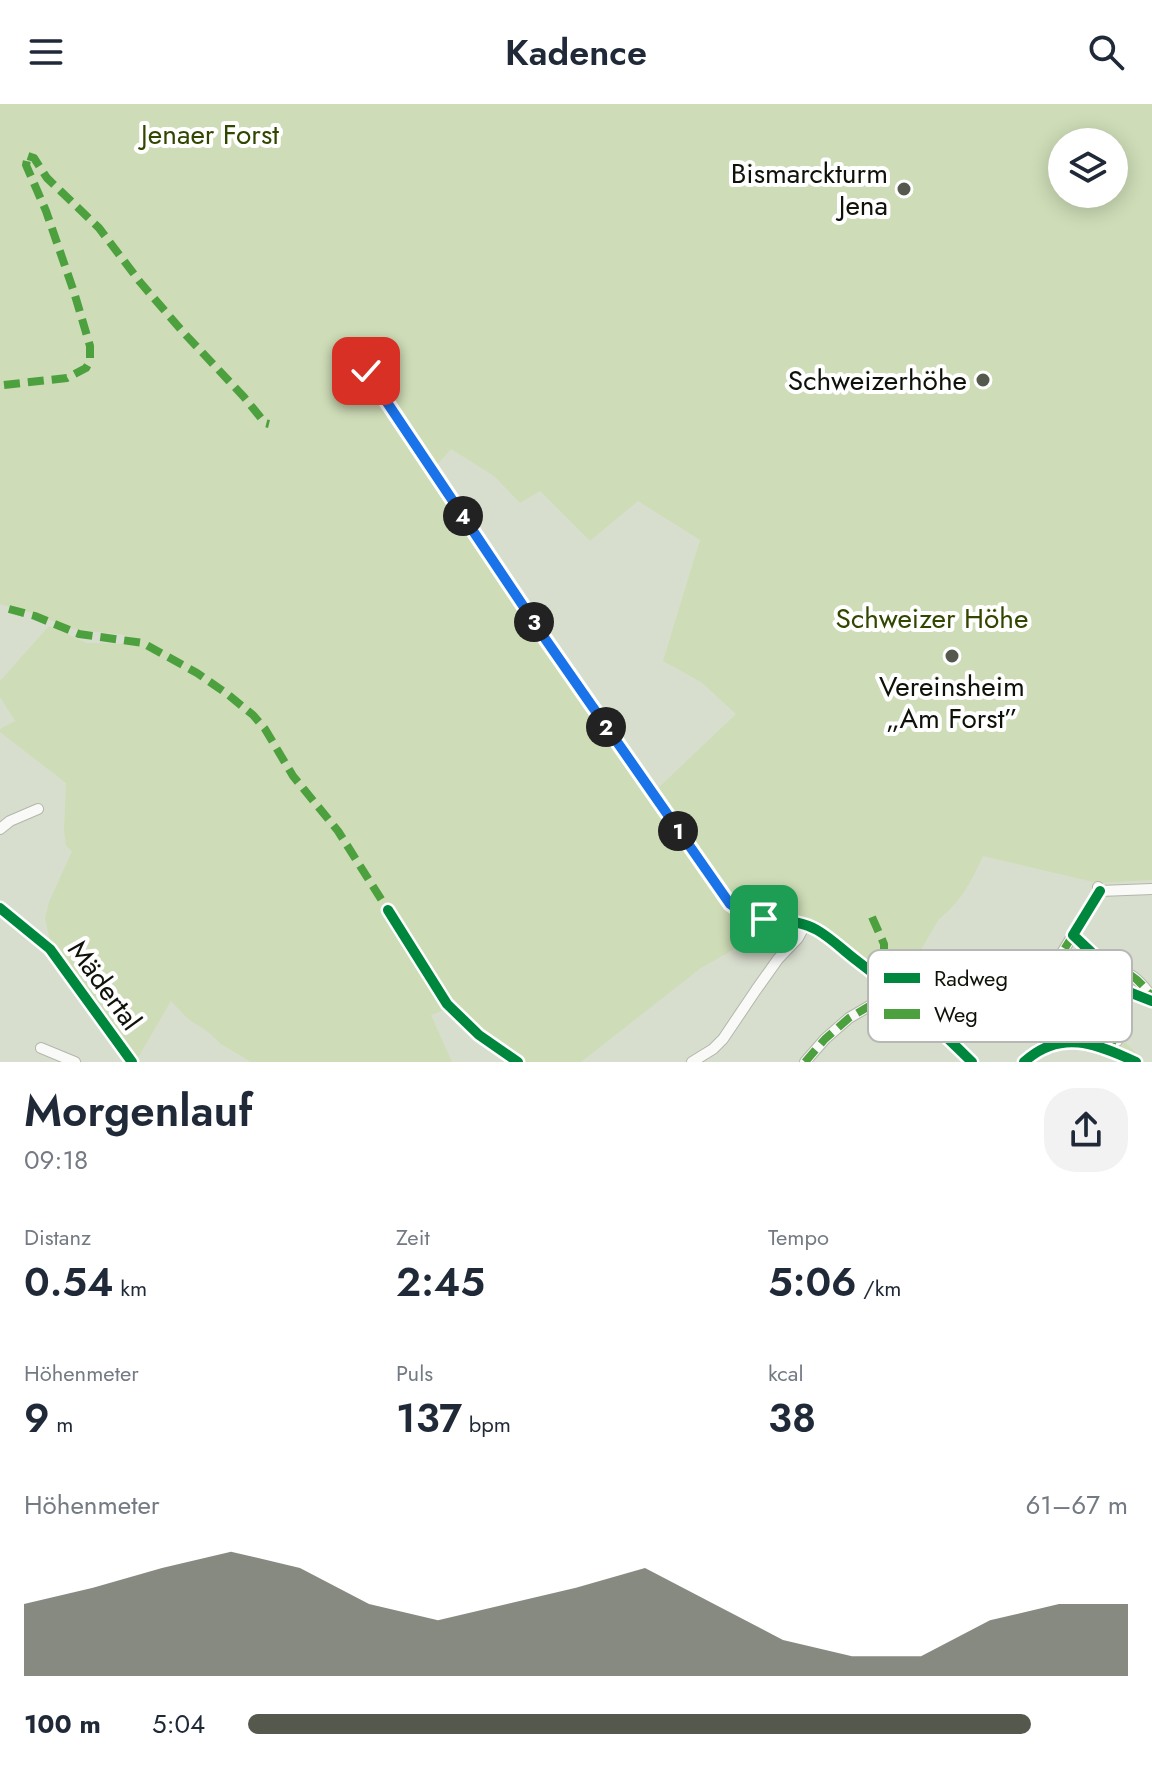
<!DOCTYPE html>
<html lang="de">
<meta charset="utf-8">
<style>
:root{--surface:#fff;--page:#f2f2f3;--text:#1f2937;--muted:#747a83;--accent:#55594d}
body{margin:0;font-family:Jost,sans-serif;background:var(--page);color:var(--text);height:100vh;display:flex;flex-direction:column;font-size:30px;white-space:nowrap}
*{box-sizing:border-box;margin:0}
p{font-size:26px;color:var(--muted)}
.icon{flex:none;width:44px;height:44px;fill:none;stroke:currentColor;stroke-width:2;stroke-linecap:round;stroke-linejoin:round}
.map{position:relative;height:958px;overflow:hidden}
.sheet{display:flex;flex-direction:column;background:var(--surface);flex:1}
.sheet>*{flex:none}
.tools{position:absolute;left:1048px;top:24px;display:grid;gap:16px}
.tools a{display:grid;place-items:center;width:80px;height:80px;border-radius:50%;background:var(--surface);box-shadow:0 4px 20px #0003;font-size:40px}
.pin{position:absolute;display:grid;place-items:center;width:68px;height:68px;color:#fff;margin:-34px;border-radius:16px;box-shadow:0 4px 12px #0006}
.km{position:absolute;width:40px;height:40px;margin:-20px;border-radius:50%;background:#222;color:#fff;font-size:22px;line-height:40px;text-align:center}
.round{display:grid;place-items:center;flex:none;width:84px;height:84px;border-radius:32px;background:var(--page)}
.head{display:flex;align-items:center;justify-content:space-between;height:136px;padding:0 24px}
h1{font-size:44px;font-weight:600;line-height:60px}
.metrics{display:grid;grid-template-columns:repeat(3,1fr);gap:12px;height:136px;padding:8px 24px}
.metrics div{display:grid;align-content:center}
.metrics b{font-size:40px;font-weight:600}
.metrics small{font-size:22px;font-weight:400}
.metrics p{font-size:22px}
.chart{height:224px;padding:16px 24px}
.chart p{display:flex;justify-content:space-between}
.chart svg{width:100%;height:144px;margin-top:8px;fill:var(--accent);opacity:.7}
ul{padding:0 24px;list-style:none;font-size:26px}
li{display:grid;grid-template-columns:128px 96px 1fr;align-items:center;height:60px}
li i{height:20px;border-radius:10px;background:var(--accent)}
header{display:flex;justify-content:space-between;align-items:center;height:104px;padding:0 24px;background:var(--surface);font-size:36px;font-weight:600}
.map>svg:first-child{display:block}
</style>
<header><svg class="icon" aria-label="menu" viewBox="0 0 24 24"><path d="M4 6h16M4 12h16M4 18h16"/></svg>Kadence<svg class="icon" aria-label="search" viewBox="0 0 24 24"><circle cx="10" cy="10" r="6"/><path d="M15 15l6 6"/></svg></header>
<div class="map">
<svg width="1152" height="958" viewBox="0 0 1152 958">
<rect width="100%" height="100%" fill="#d8dece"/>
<path fill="#cedcb7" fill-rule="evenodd" d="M0,0H1152V776L1097,779L983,752C972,776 961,798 939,815L899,883L819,819L809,814L783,810L782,812H764L738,804L655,687L736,610L701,578L663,557L700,436L638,397L590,437L540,387L520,399L494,372L451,345L429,370L538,534L727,803L743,818L764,821H781L784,823C775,834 760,839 747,838L701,864L581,958H524L492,938L447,905L431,911L452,958H251L221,940L208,928L187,914L171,897L136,957L50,837L45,814L49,798L72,747L66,742L64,726L66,679L0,628V625L15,617L0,593V577L49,522L87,539L127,540L125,531L71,525L38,511L0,500ZM1062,38H1114V90H1062Z
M1037,876L1053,885L1065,902L1096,934L1122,942L1124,937L1145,958H1141L1108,944L1077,936Z"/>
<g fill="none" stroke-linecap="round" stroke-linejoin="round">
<g stroke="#b2b6aa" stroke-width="12">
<path id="minor" d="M366,267L546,536L730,800C754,822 789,810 817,826C831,834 843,846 856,856C897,887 936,922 972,958
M0,725L10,717L38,705
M1098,783L1100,787L1152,785
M1100,787L1073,831L1108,864L1112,872L1129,888L1152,897
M0,804L50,845L132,958
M388,806L447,900L479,931L518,958
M1073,831L1046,875L1100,931L1117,937
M1108,864C1129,865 1140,877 1152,893
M41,944L75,958
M692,958L713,945L723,935L756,886L778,855L798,834L805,821
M805,958L825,935L849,914L895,887"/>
</g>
<use href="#minor" stroke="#f9faf8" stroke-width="10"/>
<path stroke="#4da03e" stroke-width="8" stroke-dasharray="16 8" stroke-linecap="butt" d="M28,52L34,54L47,74L99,124L140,178L183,228L244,293L265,319L269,320
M4,281L67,274L86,264L90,257V242L74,188L46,107L26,61L28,52
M9,505L35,512L79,530L143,539L197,569L226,589L253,611L265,625L293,672L338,727L388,806
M872,813L884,840V854L873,868
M1073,831L1046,875L1100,931L1117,937
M1108,864C1129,865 1140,877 1152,893
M805,958L825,935L849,914L895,887"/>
<g stroke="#fff" stroke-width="15">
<path id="cycleway" d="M366,267L546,536L730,800C754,822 789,810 817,826C831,834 843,846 856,856C897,887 936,922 972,958
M1100,787L1073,831L1108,864L1112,872L1129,888L1152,897
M0,804L50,845L132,958
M388,806L447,900L479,931L518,958
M1024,958C1060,925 1096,939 1136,958"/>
</g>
<use href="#cycleway" stroke="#00873e" stroke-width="10"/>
</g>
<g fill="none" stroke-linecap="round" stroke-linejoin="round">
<g stroke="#fff" stroke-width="16">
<path id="route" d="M366,267L546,536L730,800L746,811L764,815"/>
</g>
<use href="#route" stroke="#1a73e8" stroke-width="10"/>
</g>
<g fill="#55594d" stroke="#fff" stroke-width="3">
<circle cx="904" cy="85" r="8"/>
<circle cx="983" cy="276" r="8"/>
<circle cx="952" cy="552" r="8"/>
</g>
<g text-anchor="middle" stroke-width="8" stroke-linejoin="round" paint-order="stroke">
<g font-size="28" fill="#334600" stroke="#fff">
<text x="210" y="40">Jenaer Forst</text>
<text x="932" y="524">Schweizer Höhe</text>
</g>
<g font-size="28" fill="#0e1208" stroke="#fff" text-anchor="end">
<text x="888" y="79">Bismarckturm<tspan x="888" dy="32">Jena</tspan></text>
<text x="967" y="286">Schweizerhöhe</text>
<text x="952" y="592" text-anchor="middle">Vereinsheim<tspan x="952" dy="32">„Am Forst”</tspan></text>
</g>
<g font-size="28" fill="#0e1208" stroke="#fff">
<text transform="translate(105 881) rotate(54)" y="10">Mädertal</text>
</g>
</g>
<rect x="868" y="846" width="264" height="92" rx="12" fill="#fff" stroke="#b7b8b5" stroke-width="2"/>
<rect x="884" y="869" width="36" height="10" fill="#00873e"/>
<rect x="884" y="905" width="36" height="10" fill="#4da03e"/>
<g font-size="22" fill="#0e1208">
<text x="934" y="882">Radweg</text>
<text x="934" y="918">Weg</text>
</g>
</svg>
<div class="tools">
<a><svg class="icon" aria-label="layers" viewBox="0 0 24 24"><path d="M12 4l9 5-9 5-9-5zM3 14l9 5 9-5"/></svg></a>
</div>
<div class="pin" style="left:764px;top:815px;background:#1e9e55"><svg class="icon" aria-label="arrive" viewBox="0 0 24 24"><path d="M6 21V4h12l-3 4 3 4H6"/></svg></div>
<div class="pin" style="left:366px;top:267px;background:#d93025"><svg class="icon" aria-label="check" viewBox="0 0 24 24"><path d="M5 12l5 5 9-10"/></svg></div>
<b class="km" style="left:678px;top:727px">1</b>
<b class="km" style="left:606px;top:623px">2</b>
<b class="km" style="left:534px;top:518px">3</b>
<b class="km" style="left:463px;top:412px">4</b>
</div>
<section class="sheet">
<div class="head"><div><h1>Morgenlauf</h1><p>09:18</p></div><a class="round"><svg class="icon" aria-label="share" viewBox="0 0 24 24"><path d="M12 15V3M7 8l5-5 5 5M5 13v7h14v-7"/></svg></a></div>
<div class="metrics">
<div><p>Distanz</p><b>0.54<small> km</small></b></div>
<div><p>Zeit</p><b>2:45</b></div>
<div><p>Tempo</p><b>5:06<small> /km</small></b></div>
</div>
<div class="metrics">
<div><p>Höhenmeter</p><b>9<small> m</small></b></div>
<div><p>Puls</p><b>137<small> bpm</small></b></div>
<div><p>kcal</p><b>38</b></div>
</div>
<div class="chart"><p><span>Höhenmeter</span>61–67 m</p>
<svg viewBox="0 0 160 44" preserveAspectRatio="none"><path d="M0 44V22L10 17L20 11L30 6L40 11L50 22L60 27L70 22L80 17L90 11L100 22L110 33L120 38L130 38L140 27L150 22L160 22V44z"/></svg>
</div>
<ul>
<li><b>100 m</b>5:04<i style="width:89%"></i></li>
</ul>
</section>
